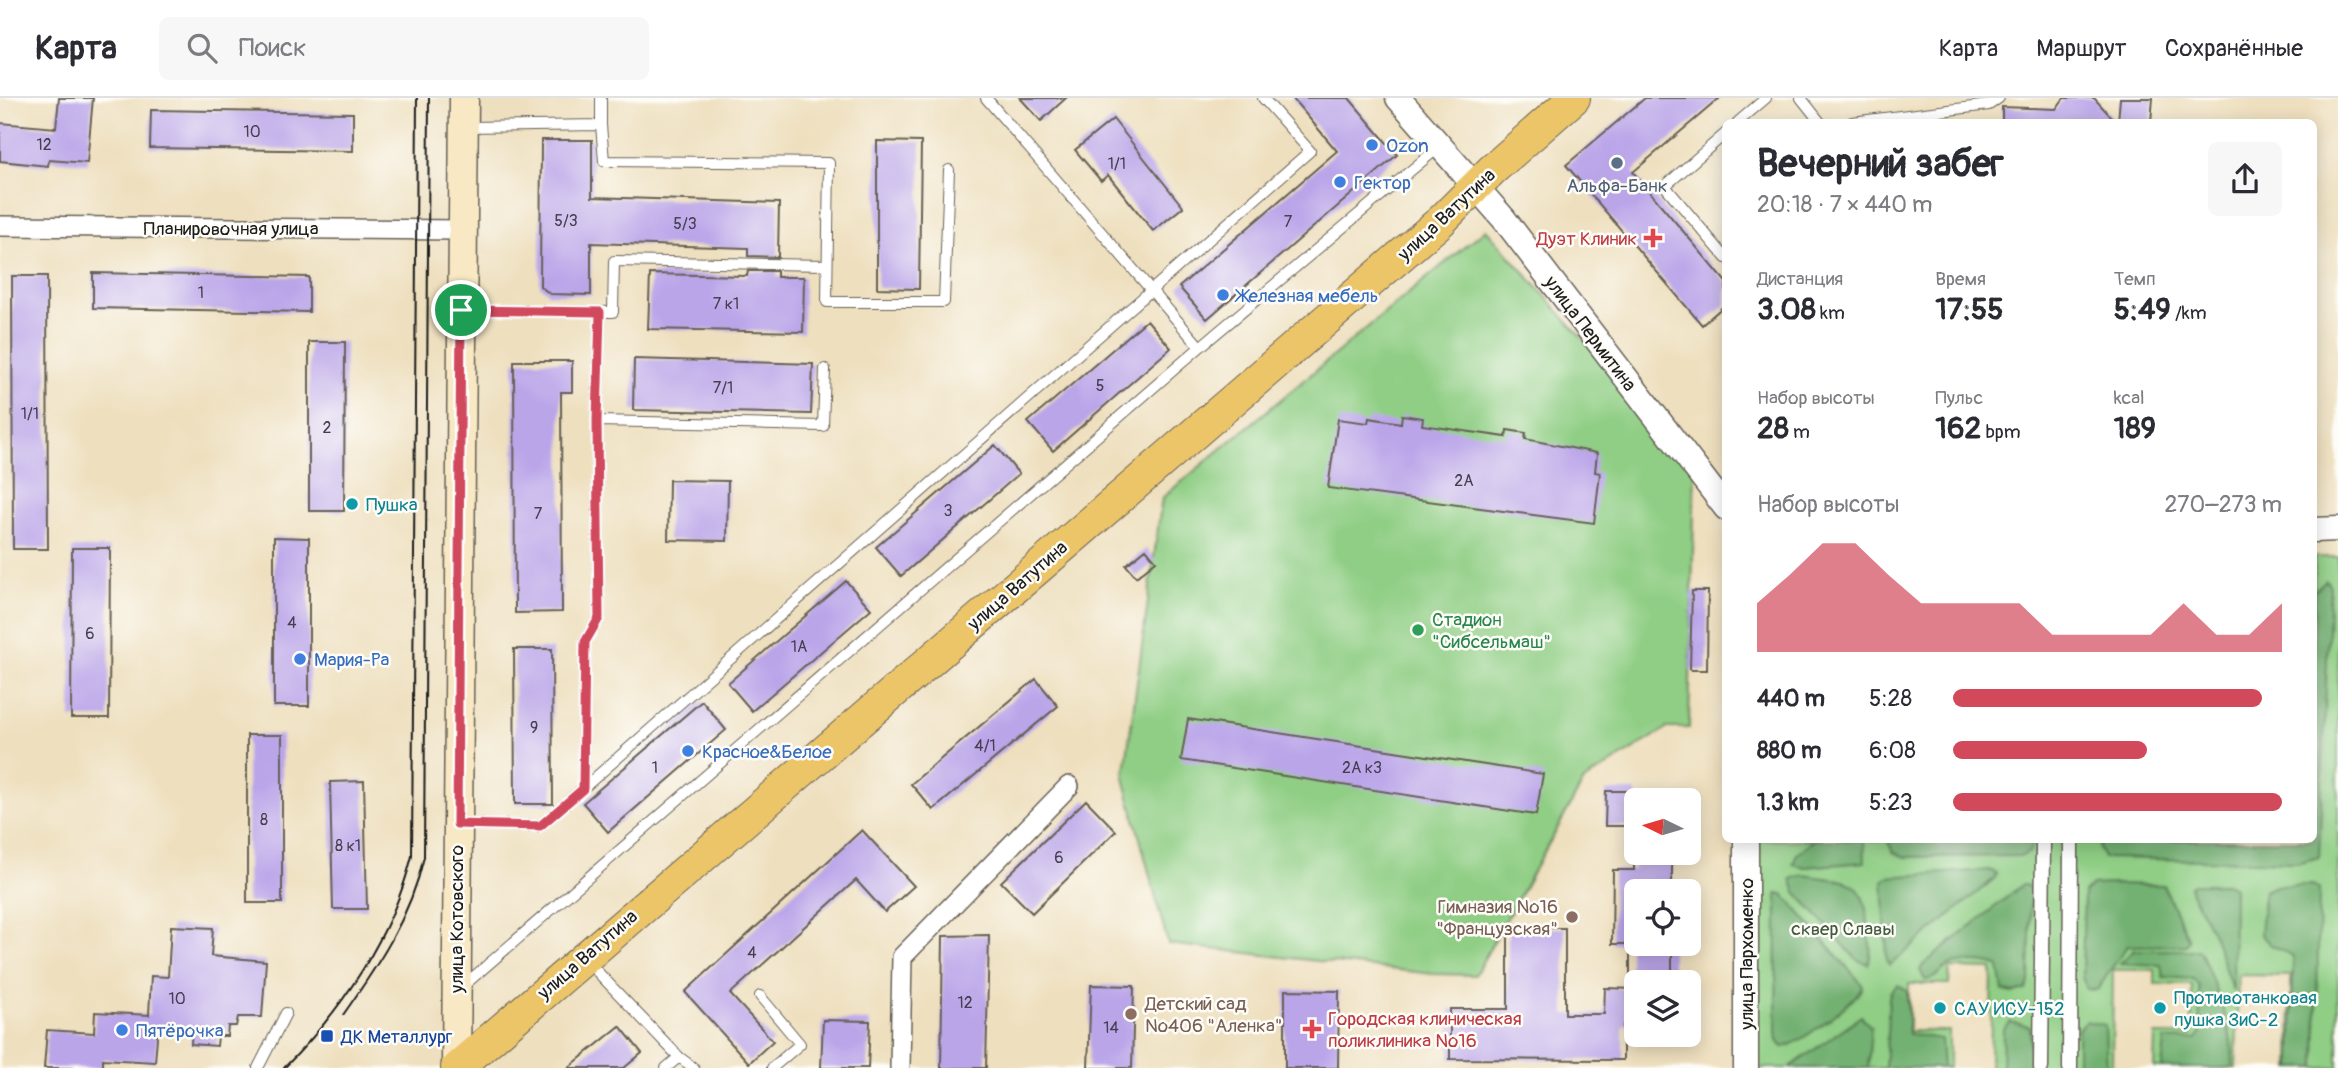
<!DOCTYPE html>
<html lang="ru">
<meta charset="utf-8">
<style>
:root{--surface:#fff;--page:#f7f7f7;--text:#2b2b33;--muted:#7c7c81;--line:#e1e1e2;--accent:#d1495b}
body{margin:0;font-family:Pangolin,sans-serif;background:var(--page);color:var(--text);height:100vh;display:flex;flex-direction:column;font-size:26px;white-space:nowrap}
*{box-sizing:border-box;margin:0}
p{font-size:23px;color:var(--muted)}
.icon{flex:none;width:38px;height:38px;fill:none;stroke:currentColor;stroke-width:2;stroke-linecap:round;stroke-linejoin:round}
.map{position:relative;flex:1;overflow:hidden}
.sheet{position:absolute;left:1722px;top:21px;width:595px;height:724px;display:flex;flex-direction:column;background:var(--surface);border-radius:10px;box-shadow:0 4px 18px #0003}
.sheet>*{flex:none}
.needle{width:46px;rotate:275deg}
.buttons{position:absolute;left:1624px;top:690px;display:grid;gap:14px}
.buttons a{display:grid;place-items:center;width:77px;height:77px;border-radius:10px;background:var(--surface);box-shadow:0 4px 18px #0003;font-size:35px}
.pin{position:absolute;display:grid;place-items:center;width:60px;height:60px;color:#fff;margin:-30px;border:4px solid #fff;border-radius:50%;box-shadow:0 2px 7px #0007}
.round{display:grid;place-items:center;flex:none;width:74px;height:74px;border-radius:10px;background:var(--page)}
.head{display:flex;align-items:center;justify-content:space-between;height:119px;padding:0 35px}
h1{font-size:38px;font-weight:800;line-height:52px}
.metrics{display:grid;grid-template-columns:repeat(3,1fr);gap:10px;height:119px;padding:7px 35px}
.metrics div{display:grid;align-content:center}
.metrics b{font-size:30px;font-weight:800}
.metrics small{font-size:19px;font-weight:400}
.metrics p{font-size:19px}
.chart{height:196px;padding:14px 35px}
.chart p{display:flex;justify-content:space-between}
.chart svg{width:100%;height:126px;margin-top:7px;fill:var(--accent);opacity:.7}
ul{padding:0 35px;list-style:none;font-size:23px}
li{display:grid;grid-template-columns:112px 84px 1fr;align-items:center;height:52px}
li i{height:18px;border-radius:9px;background:var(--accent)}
header{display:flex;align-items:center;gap:42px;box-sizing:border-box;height:98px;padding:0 35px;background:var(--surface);border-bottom:2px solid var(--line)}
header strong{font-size:33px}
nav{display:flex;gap:38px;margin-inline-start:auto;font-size:24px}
.search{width:490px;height:63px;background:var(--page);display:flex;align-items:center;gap:18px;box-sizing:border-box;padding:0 24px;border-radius:10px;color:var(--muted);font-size:26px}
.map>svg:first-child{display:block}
</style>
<header>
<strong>Карта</strong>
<div class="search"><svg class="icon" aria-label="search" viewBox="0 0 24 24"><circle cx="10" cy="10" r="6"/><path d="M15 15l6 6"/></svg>Поиск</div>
<nav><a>Карта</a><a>Маршрут</a><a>Сохранённые</a></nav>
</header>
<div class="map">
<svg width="2338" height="970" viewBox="0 0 2338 970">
<rect width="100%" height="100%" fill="#fdfcf7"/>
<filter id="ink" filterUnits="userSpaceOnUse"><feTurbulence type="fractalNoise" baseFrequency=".0143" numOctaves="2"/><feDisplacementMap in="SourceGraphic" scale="14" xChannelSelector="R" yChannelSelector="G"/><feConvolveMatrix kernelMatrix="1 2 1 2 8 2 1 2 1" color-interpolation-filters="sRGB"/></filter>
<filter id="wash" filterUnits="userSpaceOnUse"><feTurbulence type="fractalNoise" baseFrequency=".00686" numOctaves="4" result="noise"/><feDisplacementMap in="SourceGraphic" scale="28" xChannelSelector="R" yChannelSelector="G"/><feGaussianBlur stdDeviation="1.57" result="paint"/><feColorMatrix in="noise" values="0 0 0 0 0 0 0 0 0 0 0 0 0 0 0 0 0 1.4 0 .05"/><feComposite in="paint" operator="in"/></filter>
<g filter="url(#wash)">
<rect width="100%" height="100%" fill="#eedfbe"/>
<path fill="#8fce84" stroke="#567550" stroke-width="2" d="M1486,131L1695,367L1689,630H1667L1584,683L1475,877L1433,876L1168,846L1124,680L1162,400Z
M2314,459H2338V970H2290L2291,878L2238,877L2236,970H2154L2155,937H2192V887L2155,886V872H2113L2112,970H1990L1992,871L1950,870L1949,886H1909V933H1949V970H1756L1755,742H2314Z"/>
<path fill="#73b172" stroke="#486647" stroke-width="2" d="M2326,482L2330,488L2319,759L2301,764L2104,760L2099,750L2102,742H2314V493Z
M1814,742H1864L1865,764L1805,769L1793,766L1797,756Z
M1887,742H2035L2029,754L2022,758L1905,759L1893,754Z
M1989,772L1996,775L1995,780L1890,867L1887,862L1883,783L1887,779Z
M1804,777C1848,785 1864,776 1868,827C1869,839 1873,854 1868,866L1857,862L1796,794L1791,781Z
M2109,786L2163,787L2189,842L2186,847L2127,848L2097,892L2087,891L2082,879L2084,795L2092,787Z
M2193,786H2227L2234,790L2233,894L2213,836L2191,795L2190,788Z
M2022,787H2026L2031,792L2029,884L2026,892L2014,895L2003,893L1999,869C1990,863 1959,862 1949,868C1939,873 1938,881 1925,882L1920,872L1923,867Z
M2276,788L2313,787L2319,791L2316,970H2292L2293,858L2271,847L2260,836L2264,793Z
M1777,796H1783L1861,885L1862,890C1854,904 1799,947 1783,949L1777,943L1776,933Z
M2134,852H2198L2201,855C2216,892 2234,929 2233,970H2162L2165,942L2197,941L2200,936L2199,888L2193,881L2163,879L2161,867L2120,865Z
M1898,887L1907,893L1909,936L1941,941L1943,970H1885L1889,900L1891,893Z
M1861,918L1871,929L1868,970H1789Z
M2085,923L2105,927L2107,970H2078V931Z
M2010,924L2030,928L2031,970H2002L2003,931Z"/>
<g id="blocks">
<path fill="#baa5e9" d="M59,0H93L87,65L49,62L48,68L0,63V25L56,30Z
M1020,0H1066L1041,23Z
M1292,0H1349L1397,57L1207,221L1179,189L1337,53Z
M1645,0H1720L1633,74L1726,184V206L1702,227L1566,67Z
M2064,0H2094L2116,24H2002V9L2056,11Z
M2120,0H2153L2151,24H2118Z
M151,12L353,15V53L150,50Z
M1113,21L1183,109L1153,133L1108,77L1101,83L1075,52Z
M541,42H592V99L779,105L778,159L748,158V150L591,145V197L550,196L540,188Z
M877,43L921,44L919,191L877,190Z
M748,173H777V179H804L803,234L648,231L650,176L747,178Z
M93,175L309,179V214L93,210Z
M12,178H47L48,451H13Z
M1147,222L1171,250L1053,353L1028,324Z
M309,244H345L344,413H309Z
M634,261L813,266L811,316L633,312Z
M514,263H572V294H561L562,514L515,515Z
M1402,317L1423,320L1422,327L1506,339L1507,332L1526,335L1525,341L1597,355L1595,374L1600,375L1594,425L1328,390L1338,321L1368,325L1369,320L1401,325Z
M995,347L1019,376L901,478L876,449Z
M669,382L728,383L727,443L668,442Z
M274,439L309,440V608H274Z
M72,450H110L109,620H71Z
M1146,451L1156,463L1136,479L1126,467Z
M846,483L871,511L752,613L728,585Z
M1692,493H1708L1707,572H1690Z
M514,551H552L553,706H515Z
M1036,581L1058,608L933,712L911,686Z
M702,603L726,632L608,734L583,705Z
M1188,621L1543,676L1536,717L1181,662Z
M247,637H282V805H247Z
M364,683L367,811H333L330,684Z
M1606,693H1636V728H1605Z
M1086,702L1116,733L1032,815L1001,784Z
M862,732L914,788L885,814L856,782L730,896L773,943L749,965L685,894Z
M1634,754H1672V793H1636V845H1672V884H1630V846H1612L1613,772H1634Z
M171,828L213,830L211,858L266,863L262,919H238L236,928H228L227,938H218L217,948L191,946L192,929L158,927L155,964L103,961V970H44L47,932L94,935L95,914L149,917L151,878L168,879Z
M1508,830H1565V916H1604L1605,890L1636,891V927H1623V962L1450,961V911H1508Z
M989,837L986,970H941L943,838Z
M1091,887L1134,888L1132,970H1088Z
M1285,892L1339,893L1338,970H1285Z
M823,922L870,923L868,970H821Z
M620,928L642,955L624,970H568Z"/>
</g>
</g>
<g filter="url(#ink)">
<use href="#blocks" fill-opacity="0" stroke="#666055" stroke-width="2"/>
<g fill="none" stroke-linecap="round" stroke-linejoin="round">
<g stroke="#666055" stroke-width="12">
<path id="service" d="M601,0V27
M986,0L1200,249
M1801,0L1820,24
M1738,24L1766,0
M1852,24L1989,7L1999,0
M467,29L601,27L604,63L829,65L827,204H944L949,72
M1726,35L1665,88L1726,160
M465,212L613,214L614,163L827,167
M600,214L597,323L823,328L825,271
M583,690L585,544L599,520L597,323
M460,726L540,728L1310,53L1263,0
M587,863L679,959L666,970
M462,889L1200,249L1439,49
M760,898L800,946L772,970
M679,959L694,970
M258,970L286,915"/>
</g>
<g stroke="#666055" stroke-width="17">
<path id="pedestrian" d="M2041,970L2043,742
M2070,970L2071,742"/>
</g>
<g stroke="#666055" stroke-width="22">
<path id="minor" d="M0,128L462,132
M900,970L902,859L1069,688"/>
</g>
<g stroke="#666055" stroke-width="27">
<path id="tertiary" d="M1398,0L1504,121L1726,410
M2314,432L2338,431
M1746,742V970"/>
</g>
<g stroke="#666055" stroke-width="31">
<path id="secondary" d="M456,970L464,0"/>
</g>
<g stroke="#666055" stroke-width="34">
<path id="primary" d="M457,970L1441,123L1492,72L1574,0"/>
</g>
<use href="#service" stroke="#fff" stroke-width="10"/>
<use href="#pedestrian" stroke="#fff" stroke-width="14"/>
<use href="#minor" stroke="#fff" stroke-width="19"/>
<use href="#tertiary" stroke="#fff" stroke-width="24"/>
<use href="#secondary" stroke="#f8e8c3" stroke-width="28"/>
<use href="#primary" stroke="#edc569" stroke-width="32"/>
<path stroke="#1c1c1c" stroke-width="2" d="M343,917C378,867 410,820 424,759L429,0
M284,970C342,912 392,838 412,758L417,0"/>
</g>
</g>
<g fill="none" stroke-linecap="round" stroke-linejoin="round" filter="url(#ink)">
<g stroke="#fff" stroke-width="14">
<path id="route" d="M461,212L600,214L597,323L599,520L585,544L583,691L540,728L457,726Z"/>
</g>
<use href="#route" stroke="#d1495b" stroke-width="9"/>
</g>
<g fill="#3f7fe0" stroke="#fdfcf7" stroke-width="2.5">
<circle cx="1372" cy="47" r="7"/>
<circle cx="1340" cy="84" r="7"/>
<circle cx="1223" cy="197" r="7"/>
<circle cx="300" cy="561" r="7"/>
<circle cx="688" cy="653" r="7"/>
<circle cx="122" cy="932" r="7"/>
</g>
<circle fill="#5c6f8a" stroke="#fdfcf7" stroke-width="2.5" cx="1617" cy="65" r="7"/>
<g fill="#e0444e" stroke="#fdfcf7" stroke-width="2.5">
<path d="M1649.5 129.5h7v7h7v7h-7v7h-7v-7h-7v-7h7z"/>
<path d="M1308.5 920.5h7v7h7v7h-7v7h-7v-7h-7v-7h7z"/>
</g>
<g fill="#0f9aa8" stroke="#fdfcf7" stroke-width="2.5">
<circle cx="352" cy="406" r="7"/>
<circle cx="1940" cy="910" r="7"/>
<circle cx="2160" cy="910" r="7"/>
</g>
<circle fill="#2e9e5b" stroke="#fdfcf7" stroke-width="2.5" cx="1418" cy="532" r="7"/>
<g fill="#8d6e63" stroke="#fdfcf7" stroke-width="2.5">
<circle cx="1572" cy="819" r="7"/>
<circle cx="1131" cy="916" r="7"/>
</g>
<rect fill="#1a4fb4" stroke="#fdfcf7" stroke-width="2.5" x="320" y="931" width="14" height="14" rx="3.5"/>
<g text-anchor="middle" stroke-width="5" stroke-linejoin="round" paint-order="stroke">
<g font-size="16" fill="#443e4f">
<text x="252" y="39">10</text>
<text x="44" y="52">12</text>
<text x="1117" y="71">1/1</text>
<text x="566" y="128">5/3</text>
<text x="1288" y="129">7</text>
<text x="685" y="131">5/3</text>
<text x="201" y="200">1</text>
<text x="726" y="211">7 к1</text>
<text x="1100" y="293">5</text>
<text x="723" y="295">7/1</text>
<text x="30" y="321">1/1</text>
<text x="327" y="335">2</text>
<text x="1464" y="388">2А</text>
<text x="948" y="418">3</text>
<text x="538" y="421">7</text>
<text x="292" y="530">4</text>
<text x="90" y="541">6</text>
<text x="799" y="554">1А</text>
<text x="534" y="635">9</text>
<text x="985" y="653">4/1</text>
<text x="655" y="675">1</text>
<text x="1362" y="675">2А к3</text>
<text x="264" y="727">8</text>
<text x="348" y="753">8 к1</text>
<text x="1059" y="765">6</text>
<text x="752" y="860">4</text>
<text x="177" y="906">10</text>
<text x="965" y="910">12</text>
<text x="1111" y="935">14</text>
</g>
<g font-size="19" fill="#366cbe" stroke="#fdfcf7" text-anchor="start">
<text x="1386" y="54">Ozon</text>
<text x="1354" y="91">Гектор</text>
<text x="1237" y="204">Железная мебель</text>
<text x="314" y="568">Мария-Ра</text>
<text x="702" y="660">Красное&amp;Белое</text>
<text x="136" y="939">Пятёрочка</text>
</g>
<g font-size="19" fill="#4e5e75" stroke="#fdfcf7">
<text x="1617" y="94">Альфа-Банк</text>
</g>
<g font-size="19" fill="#1c1c1c" stroke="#fdfcf7">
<text transform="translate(1446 116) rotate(-43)" y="7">улица Ватутина</text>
<text x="231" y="137">Планировочная улица</text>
<text transform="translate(1591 235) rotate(53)" y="7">улица Пермитина</text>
<text transform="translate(1017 487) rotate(-41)" y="7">улица Ватутина</text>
<text transform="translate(456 821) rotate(-90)" y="7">улица Котовского</text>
<text transform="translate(587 856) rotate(-41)" y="7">улица Ватутина</text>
<text transform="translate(1746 856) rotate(-90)" y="7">улица Пархоменко</text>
</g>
<g font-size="19" fill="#be3a42" stroke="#fdfcf7" text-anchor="end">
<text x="1637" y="147">Дуэт Клиник</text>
<text x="1328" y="927" text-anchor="start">Городская клиническая<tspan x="1328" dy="22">поликлиника №16</tspan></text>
</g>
<g font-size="19" fill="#0d838f" stroke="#fdfcf7" text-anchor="start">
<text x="366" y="413">Пушка</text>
<text x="2174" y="906">Противотанковая<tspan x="2174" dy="22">пушка ЗиС-2</tspan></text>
<text x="1954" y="917">САУ ИСУ-152</text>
</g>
<g font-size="19" fill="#27864d" stroke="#fdfcf7" text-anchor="start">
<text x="1432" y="528">Стадион<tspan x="1432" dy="22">"Сибсельмаш"</tspan></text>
</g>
<g font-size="19" fill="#785e54" stroke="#fdfcf7" text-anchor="end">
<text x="1558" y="815">Гимназия №16<tspan x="1558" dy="22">"Французская"</tspan></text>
<text x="1145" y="912" text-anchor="start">Детский сад<tspan x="1145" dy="22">№406 "Аленка"</tspan></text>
</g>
<g font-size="19" fill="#445a40" stroke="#fdfcf7">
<text x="1843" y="837">сквер Славы</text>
</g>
<g font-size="19" fill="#164399" stroke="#fdfcf7" text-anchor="start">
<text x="341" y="945">ДК Металлург</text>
</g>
</g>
</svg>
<div class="buttons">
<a><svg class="needle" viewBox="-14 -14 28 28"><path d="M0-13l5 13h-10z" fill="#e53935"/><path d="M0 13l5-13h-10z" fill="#7c7c81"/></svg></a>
<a><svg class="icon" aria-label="locate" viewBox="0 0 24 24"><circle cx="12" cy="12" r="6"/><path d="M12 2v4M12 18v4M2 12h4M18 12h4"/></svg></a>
<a><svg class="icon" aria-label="layers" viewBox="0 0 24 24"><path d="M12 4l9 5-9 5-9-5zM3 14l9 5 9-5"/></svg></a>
</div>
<div class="pin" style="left:461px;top:212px;background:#1e9e55"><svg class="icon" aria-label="arrive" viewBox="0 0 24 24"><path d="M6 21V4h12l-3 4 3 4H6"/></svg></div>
<section class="sheet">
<div class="head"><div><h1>Вечерний забег</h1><p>20:18 · 7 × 440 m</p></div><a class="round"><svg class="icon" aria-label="share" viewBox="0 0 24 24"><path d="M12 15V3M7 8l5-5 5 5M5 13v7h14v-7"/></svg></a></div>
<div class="metrics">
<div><p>Дистанция</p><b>3.08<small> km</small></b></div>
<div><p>Время</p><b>17:55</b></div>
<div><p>Темп</p><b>5:49<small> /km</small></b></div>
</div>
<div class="metrics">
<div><p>Набор высоты</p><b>28<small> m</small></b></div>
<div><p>Пульс</p><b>162<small> bpm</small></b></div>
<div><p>kcal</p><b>189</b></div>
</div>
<div class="chart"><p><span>Набор высоты</span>270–273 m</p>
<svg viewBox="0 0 160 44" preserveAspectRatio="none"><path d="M0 44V27L10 17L20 6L30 6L40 17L50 27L60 27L70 27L80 27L90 38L100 38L110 38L120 38L130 27L140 38L150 38L160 27V44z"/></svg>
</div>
<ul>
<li><b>440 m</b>5:28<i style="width:94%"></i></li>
<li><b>880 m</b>6:08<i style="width:59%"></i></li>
<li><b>1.3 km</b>5:23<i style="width:100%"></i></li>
</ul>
</section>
</div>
